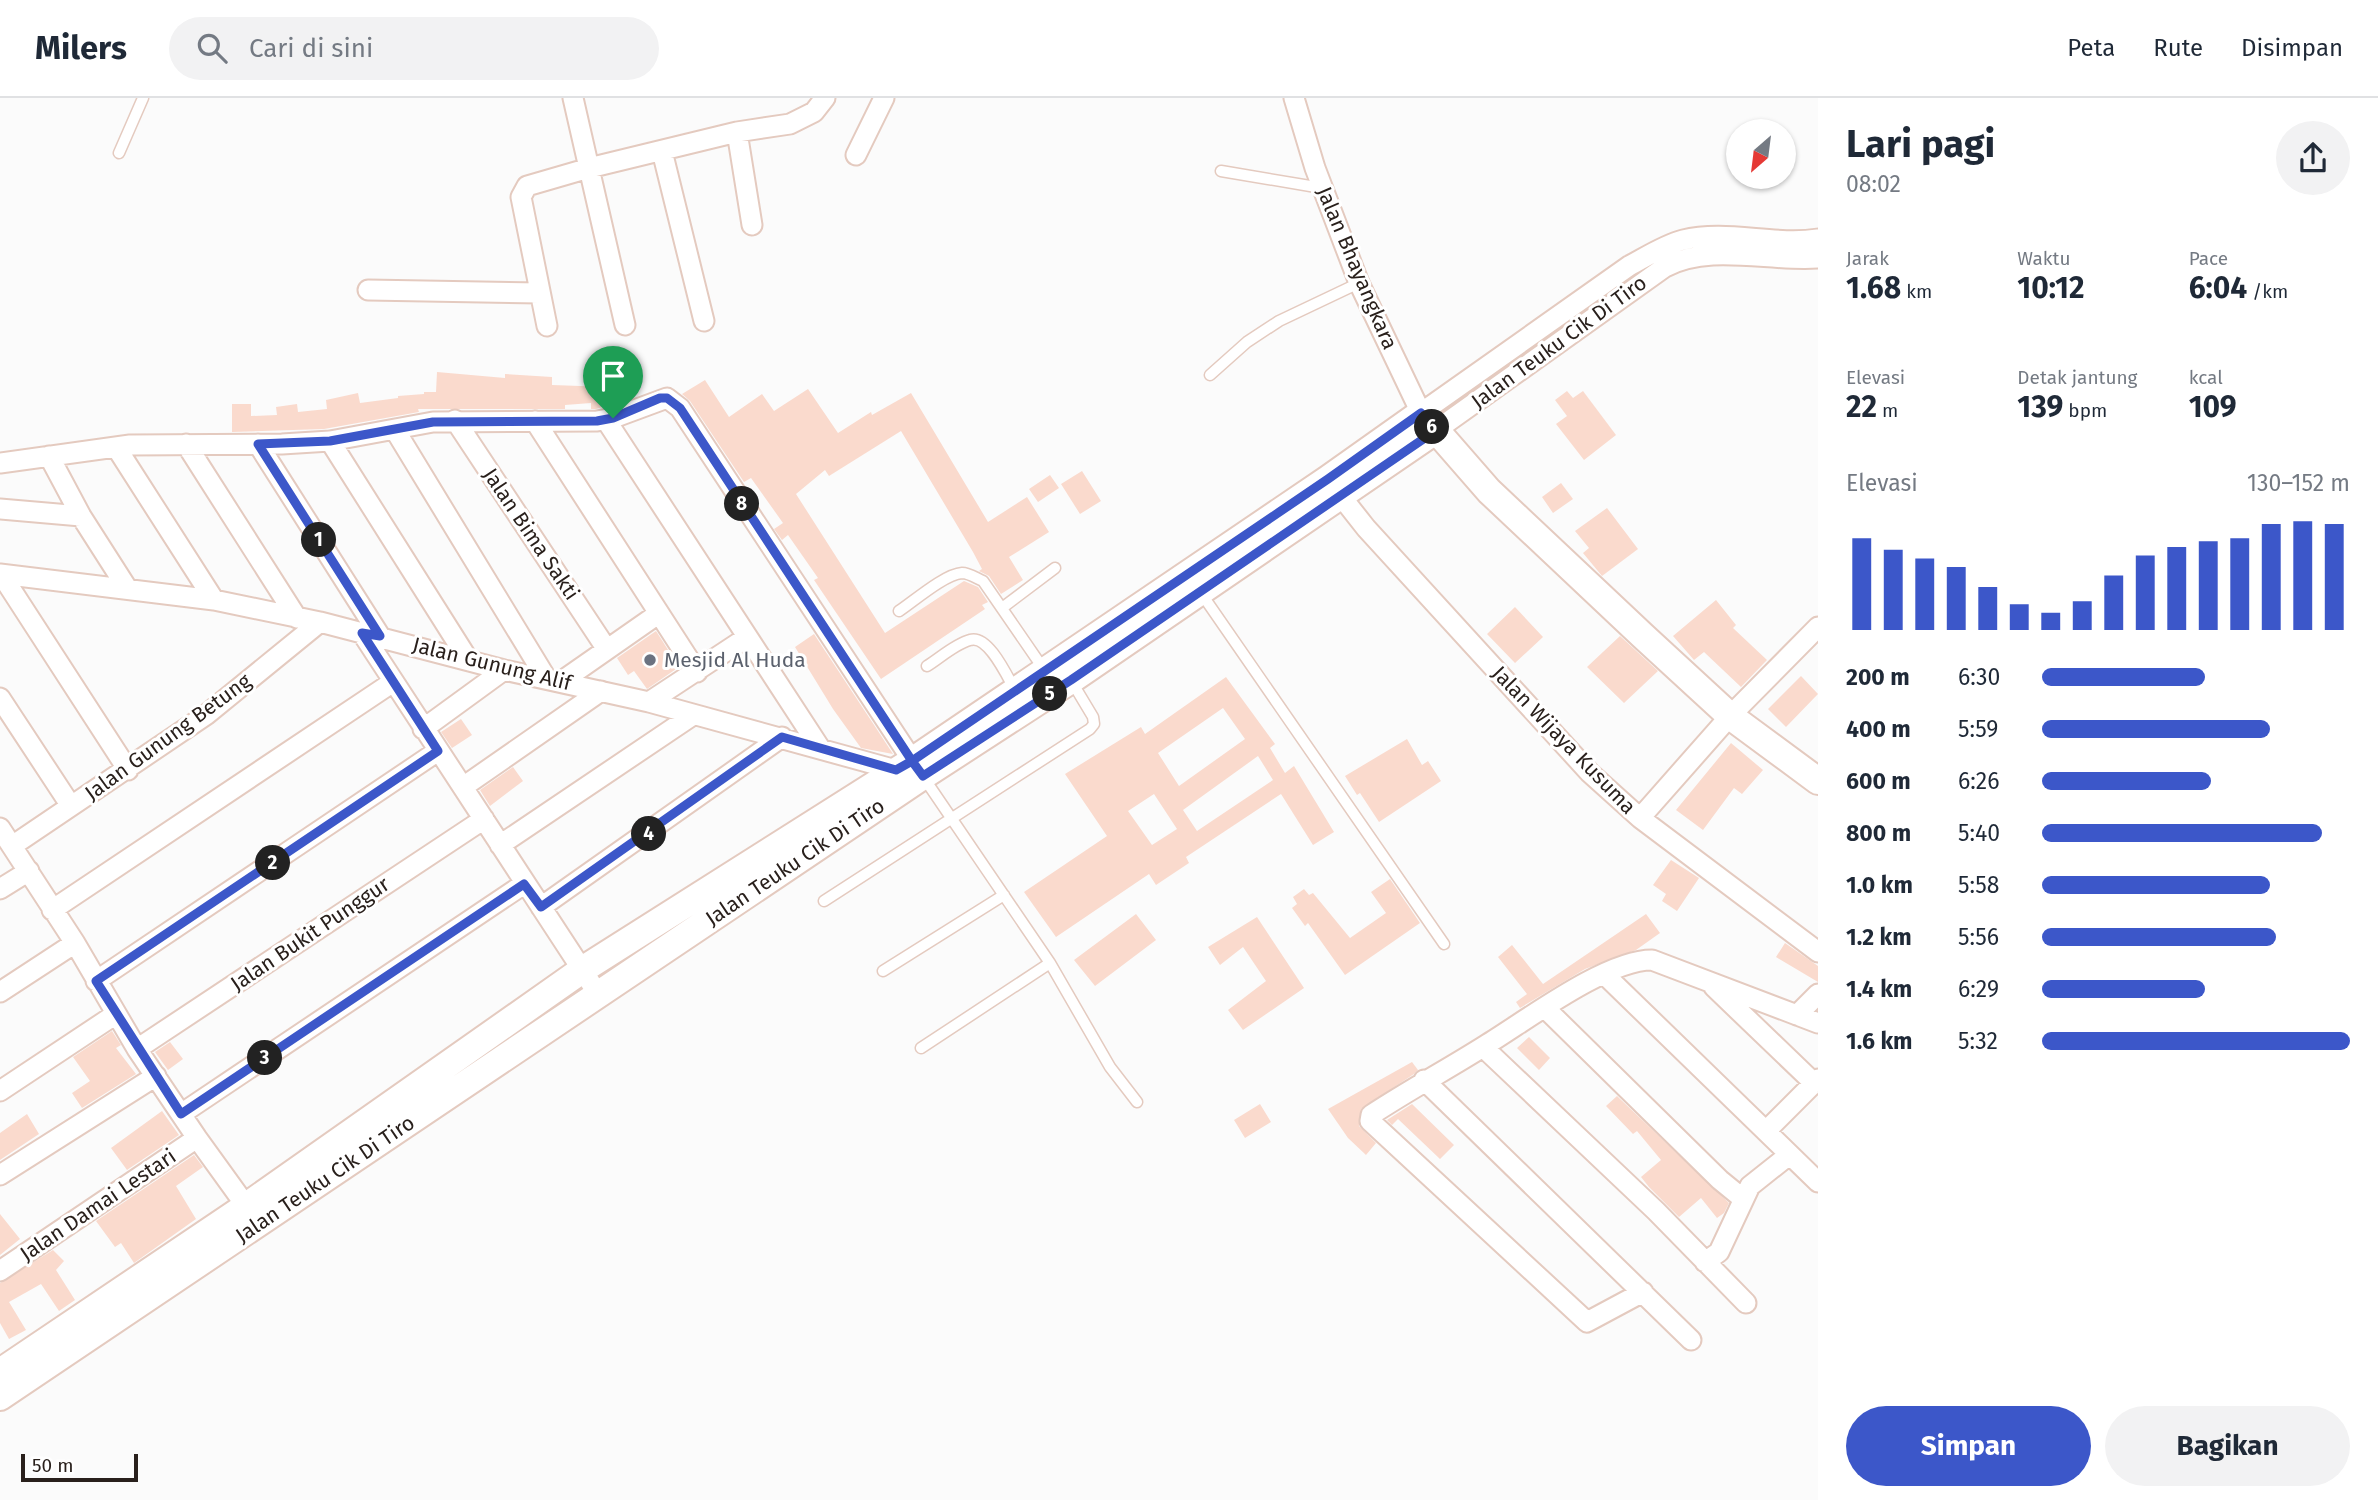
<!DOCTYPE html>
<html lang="id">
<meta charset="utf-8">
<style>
:root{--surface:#fff;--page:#f2f2f3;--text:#1f2937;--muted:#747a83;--line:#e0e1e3;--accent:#3c57c9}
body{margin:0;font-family:"Fira Sans",sans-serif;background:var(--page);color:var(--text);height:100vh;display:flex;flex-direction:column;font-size:26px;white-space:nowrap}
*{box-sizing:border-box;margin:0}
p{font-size:23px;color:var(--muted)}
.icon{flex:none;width:38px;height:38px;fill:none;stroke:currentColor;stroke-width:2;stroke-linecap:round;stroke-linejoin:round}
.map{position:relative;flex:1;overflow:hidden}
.side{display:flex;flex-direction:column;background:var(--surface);width:560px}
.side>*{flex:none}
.needle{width:46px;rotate:208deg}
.fabs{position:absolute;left:1726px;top:21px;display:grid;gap:14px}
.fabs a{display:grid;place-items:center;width:70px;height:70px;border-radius:50%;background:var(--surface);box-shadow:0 2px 5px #0004;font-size:35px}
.scale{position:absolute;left:21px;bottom:18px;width:117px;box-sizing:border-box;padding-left:7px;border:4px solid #29201c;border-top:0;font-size:19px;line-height:24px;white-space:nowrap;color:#29201c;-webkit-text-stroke:5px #fff;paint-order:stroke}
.pin{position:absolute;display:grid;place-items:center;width:60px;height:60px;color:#fff;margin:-72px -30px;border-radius:50% 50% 50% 0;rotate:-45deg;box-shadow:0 0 7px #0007}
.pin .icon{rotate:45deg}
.km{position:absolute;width:35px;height:35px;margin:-18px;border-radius:50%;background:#222;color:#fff;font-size:19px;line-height:35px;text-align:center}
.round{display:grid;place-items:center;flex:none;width:74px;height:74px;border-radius:37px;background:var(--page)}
.head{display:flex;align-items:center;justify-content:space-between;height:119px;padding:0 28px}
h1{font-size:38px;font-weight:700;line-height:52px}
.metrics{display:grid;grid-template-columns:repeat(3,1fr);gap:10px;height:119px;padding:7px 28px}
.metrics div{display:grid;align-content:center}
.metrics b{font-size:30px;font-weight:700}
.metrics small{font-size:19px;font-weight:400}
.metrics p{font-size:19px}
.chart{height:196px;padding:14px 28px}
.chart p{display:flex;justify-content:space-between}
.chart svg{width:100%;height:126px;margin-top:7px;stroke:var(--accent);stroke-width:6}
.action{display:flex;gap:14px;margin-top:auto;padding:14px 28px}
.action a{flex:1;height:80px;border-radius:42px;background:var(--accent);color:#fff;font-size:28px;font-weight:700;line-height:80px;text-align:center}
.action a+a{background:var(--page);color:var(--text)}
ul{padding:0 28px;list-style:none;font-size:23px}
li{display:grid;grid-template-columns:112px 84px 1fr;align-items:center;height:52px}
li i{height:18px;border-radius:9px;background:var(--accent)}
header{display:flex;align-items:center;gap:42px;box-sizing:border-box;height:98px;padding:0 35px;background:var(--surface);border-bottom:2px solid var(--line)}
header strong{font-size:33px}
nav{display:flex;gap:38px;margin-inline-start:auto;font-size:24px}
.search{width:490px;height:63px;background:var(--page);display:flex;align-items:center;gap:18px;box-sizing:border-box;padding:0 24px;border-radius:38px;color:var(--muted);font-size:26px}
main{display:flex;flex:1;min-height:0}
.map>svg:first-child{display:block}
</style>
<header>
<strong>Milers</strong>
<div class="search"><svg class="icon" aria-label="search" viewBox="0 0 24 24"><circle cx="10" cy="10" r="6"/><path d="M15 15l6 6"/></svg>Cari di sini</div>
<nav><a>Peta</a><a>Rute</a><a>Disimpan</a></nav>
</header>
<main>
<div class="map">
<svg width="1818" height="1402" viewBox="0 0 1818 1402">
<rect width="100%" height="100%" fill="#fbfbfb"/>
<path fill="#fadacd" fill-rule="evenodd" d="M437,274L505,280V276L552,279V287L609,289V296L628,293L629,301L596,311H591V305L565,307V311H418L419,314L324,331L232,334V306H251V318L277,317L276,309L297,306L298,314L327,311L326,302L358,295L360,305L398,300V298L424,296V294H436Z
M705,282L729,319L762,296L774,313L808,291L838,335L871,314L872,317L911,295L988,424L1027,399L1049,434L1009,459L1023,482L1001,496L989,478L979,473L982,471L973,454L901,333L829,378L825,372L796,396L885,535L964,483L978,489L988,504L982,507L985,511L881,581L814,482L818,480L788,437L782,442L774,431L783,425L751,380L744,384L690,303L682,296Z
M1567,293L1573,300L1583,293L1616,337L1584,362L1556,326L1567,318L1555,302Z
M1082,373L1101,403L1080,416L1061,386Z
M1050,377L1059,390L1038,404L1029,391Z
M1561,385L1573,401L1553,415L1542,399Z
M1607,410L1638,451L1602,478L1583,455L1589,450L1575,433Z
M1716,502L1736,527L1733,530L1767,562L1741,589L1704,554L1694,562L1673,538Z
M1515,509L1543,539L1515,565L1487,536Z
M656,533L679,569L647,591L634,573L628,577L617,560Z
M814,536L878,633L893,656L861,650L833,611L795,549Z
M1620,538L1658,573L1624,605L1587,569Z
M1801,578L1818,596L1786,629L1768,611Z
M1226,579L1275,646L1270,650L1285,675L1294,668L1334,734L1313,747L1281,696L1186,759L1189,765L1156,787L1149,776L1056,839L1024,794L1107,738L1065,676L1141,629L1145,636ZM1223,610L1245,641L1179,688L1158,655ZM1258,658L1273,682L1197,733L1183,712ZM1154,696L1177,731L1152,747L1128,713Z
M461,621L472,637L452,650L441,634Z
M1407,641L1422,667L1428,663L1441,683L1379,724L1360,695L1357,697L1345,678Z
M1731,645L1763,672L1742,696L1734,690L1703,732L1676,712Z
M513,669L523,683L490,708L480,692Z
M1671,762L1699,780L1677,813L1662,803L1666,796L1653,787Z
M1390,781L1420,825L1345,877L1308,825L1305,828L1292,810L1297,806L1293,799L1304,791L1309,797L1313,795L1350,840L1386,815L1371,794Z
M1136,816L1156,842L1095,888L1074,862Z
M1646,816L1660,835L1636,852L1585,871L1520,910L1516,904L1527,896L1498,859L1512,847L1543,886Z
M1257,819L1304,890L1243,932L1228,912L1266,883L1243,849L1220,867L1208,849Z
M1785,845L1818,868V884L1776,859Z
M112,933L121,947L116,950L136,976L82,1010L72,995L90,983L73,959Z
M1529,939L1550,960L1539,972L1517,950Z
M170,944L183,961L168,972L155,954Z
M1412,964L1418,972L1414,976L1361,1011L1359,1028L1376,1045L1366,1057L1348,1040L1328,1011Z
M1617,998L1729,1105L1724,1115L1717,1120L1701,1100L1679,1119L1649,1089L1641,1079L1661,1062L1637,1033L1633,1036L1606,1008Z
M1260,1006L1271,1024L1245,1040L1234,1022Z
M1412,1006L1454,1047L1440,1061L1398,1021L1392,1027L1387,1022Z
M162,1013L179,1037L127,1072L111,1050Z
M27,1016L39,1036L0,1062V1035Z
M194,1057L203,1069L176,1088L196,1121L134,1165L121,1145L115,1149L96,1123Z
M0,1116L20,1141L0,1157Z
M53,1152L64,1163L56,1172L75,1202L59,1213L41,1186L9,1204L26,1232L9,1241L0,1225V1185Z"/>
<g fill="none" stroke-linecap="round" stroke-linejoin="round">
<g stroke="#e4cabf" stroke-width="13">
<path id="lane" d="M119,55L143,0
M1221,73L1322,90
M1210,277L1247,244L1279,223L1359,185
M1201,495L1444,846
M1002,510L1055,470
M899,513C914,503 945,476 962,475C969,475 976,480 983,483L1045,573
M927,568C940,560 955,546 970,542C988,536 1007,578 1015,592
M924,680L1050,865L1110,969L1137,1004
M824,803L1090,631L1094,626L1093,619L1072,584
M883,873L1004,797
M921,950L1050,865"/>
</g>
<g stroke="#e4cabf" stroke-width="23">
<path id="street" d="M573,0L589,70L737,34L790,26L814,14L825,0
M1294,0L1315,70L1359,185L1421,315L1629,168C1646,159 1664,147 1683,142C1727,131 1773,148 1818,141
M737,34L752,127
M662,53L704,223
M856,57L884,0
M368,192L539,195
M547,228L521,99L527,88L589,70L625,227
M455,322L606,550
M606,322L820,650
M535,323L697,574
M395,332L546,580
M1435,333L1665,169C1710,145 1769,164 1818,160
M330,343L469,563
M186,346L297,520
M258,346L380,538
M116,349L214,502
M49,358L81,418L127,490
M0,365L130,347L282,346L330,343L433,324L597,323L613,320L667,300L680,310L920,674
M1340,397L1366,430L1590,675L1640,720L1818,854
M0,411L81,418
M0,476L214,502L320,524L504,572L649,604L896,672
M1,476L128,672
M362,535L598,896
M562,583L658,516
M0,600L71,708
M649,604L746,540
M423,631L504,572
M463,689L601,593
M1640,720L1730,618L1818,529
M0,730L75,845L137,951L197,1040L254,1119
M500,747L693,617
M12,748L206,617L320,524
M0,791L29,773
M541,809L782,639
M52,812L393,584
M1604,876L1818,1084
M96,883L438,653
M1714,889L1814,985
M0,894L75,845
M1545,910L1720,1082L1742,1100
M1797,917L1818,896
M1483,949L1656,1113L1746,1205
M137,951L484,721
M1424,982L1691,1242
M0,993L116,916
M181,1016L524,786
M1766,1033L1818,981
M0,1077L156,978
M1705,1164L1719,1154L1750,1088L1789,1057
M0,1173L197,1040
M1643,1194L1587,1224L1370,1023L1371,1017C1409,992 1448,971 1486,947C1527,922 1606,862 1652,862L1818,925"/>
</g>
<g stroke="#e4cabf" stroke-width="30">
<path id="secondary" d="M0,1274L245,1109L582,872L912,663L1328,381L1421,315L1489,393L1643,538L1730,618L1818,683
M0,1299L923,678L1071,582L1435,333"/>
</g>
<use href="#lane" stroke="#fff" stroke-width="10"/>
<use href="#street" stroke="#fff" stroke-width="19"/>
<use href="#secondary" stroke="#fff" stroke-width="26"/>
</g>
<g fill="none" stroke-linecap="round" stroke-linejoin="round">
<g stroke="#fff" stroke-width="14">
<path id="route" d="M613,320L597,323L433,324L330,343L258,346L380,538L362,535L438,653L96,883L181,1016L524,786L541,809L782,639L896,672L912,663L923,678L1071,582L1435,333L1421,315L1328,381L912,663L680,310L667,300H660L613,320"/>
</g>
<use href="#route" stroke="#3c57c9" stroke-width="9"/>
</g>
<circle fill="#6b7280" stroke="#fff" stroke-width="2.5" cx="650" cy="562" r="7"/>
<g text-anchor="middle" stroke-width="6" stroke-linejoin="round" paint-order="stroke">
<g font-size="21" fill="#29201c" stroke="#fff">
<text transform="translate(1357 170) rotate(67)" y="7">Jalan Bhayangkara</text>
<text transform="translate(1559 244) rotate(-36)" y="7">Jalan Teuku Cik Di Tiro</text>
<text transform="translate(531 436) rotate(56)" y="7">Jalan Bima Sakti</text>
<text transform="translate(492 566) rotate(14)" y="7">Jalan Gunung Alif</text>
<text transform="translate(168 639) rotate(-36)" y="7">Jalan Gunung Betung</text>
<text transform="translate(1564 642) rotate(46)" y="7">Jalan Wijaya Kusuma</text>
<text transform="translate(795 764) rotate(-34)" y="7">Jalan Teuku Cik Di Tiro</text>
<text transform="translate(310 836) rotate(-34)" y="7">Jalan Bukit Punggur</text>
<text transform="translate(325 1081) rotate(-34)" y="7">Jalan Teuku Cik Di Tiro</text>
<text transform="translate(98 1107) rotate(-34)" y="7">Jalan Damai Lestari</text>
</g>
<g font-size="21" fill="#5b616d" stroke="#fff" text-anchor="start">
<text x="664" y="569">Mesjid Al Huda</text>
</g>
</g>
</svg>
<div class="fabs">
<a><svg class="needle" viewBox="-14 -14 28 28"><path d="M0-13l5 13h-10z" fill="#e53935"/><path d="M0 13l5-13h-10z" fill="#747a83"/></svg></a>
</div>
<div class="scale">50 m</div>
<div class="pin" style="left:613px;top:320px;background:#1e9e55"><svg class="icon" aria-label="arrive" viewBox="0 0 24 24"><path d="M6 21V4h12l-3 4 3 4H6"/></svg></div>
<b class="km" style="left:319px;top:442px">1</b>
<b class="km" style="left:273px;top:765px">2</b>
<b class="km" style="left:265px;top:960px">3</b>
<b class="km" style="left:649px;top:736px">4</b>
<b class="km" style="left:1050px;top:596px">5</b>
<b class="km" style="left:1432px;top:329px">6</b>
<b class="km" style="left:742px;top:406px">8</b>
</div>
<section class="side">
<div class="head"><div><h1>Lari pagi</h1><p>08:02</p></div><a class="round"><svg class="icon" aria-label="share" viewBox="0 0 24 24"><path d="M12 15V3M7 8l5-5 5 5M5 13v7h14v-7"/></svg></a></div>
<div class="metrics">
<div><p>Jarak</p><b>1.68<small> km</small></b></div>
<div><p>Waktu</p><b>10:12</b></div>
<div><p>Pace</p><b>6:04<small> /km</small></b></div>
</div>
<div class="metrics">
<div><p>Elevasi</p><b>22<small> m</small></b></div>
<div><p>Detak jantung</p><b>139<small> bpm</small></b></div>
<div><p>kcal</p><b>109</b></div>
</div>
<div class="chart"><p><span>Elevasi</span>130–152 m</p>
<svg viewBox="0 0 160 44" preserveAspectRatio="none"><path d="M5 44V12M15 44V16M25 44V19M35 44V22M45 44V29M55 44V35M65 44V38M75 44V34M85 44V25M95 44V18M105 44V15M115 44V13M125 44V12M135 44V7M145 44V6M155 44V7"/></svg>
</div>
<ul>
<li><b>200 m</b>6:30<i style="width:53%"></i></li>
<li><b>400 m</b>5:59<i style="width:74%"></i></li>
<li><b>600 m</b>6:26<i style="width:55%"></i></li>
<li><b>800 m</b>5:40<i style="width:91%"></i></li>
<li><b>1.0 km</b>5:58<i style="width:74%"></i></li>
<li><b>1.2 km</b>5:56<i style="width:76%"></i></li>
<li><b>1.4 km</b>6:29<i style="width:53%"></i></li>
<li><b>1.6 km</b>5:32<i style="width:100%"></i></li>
</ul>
<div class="action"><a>Simpan</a><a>Bagikan</a></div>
</section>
</main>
